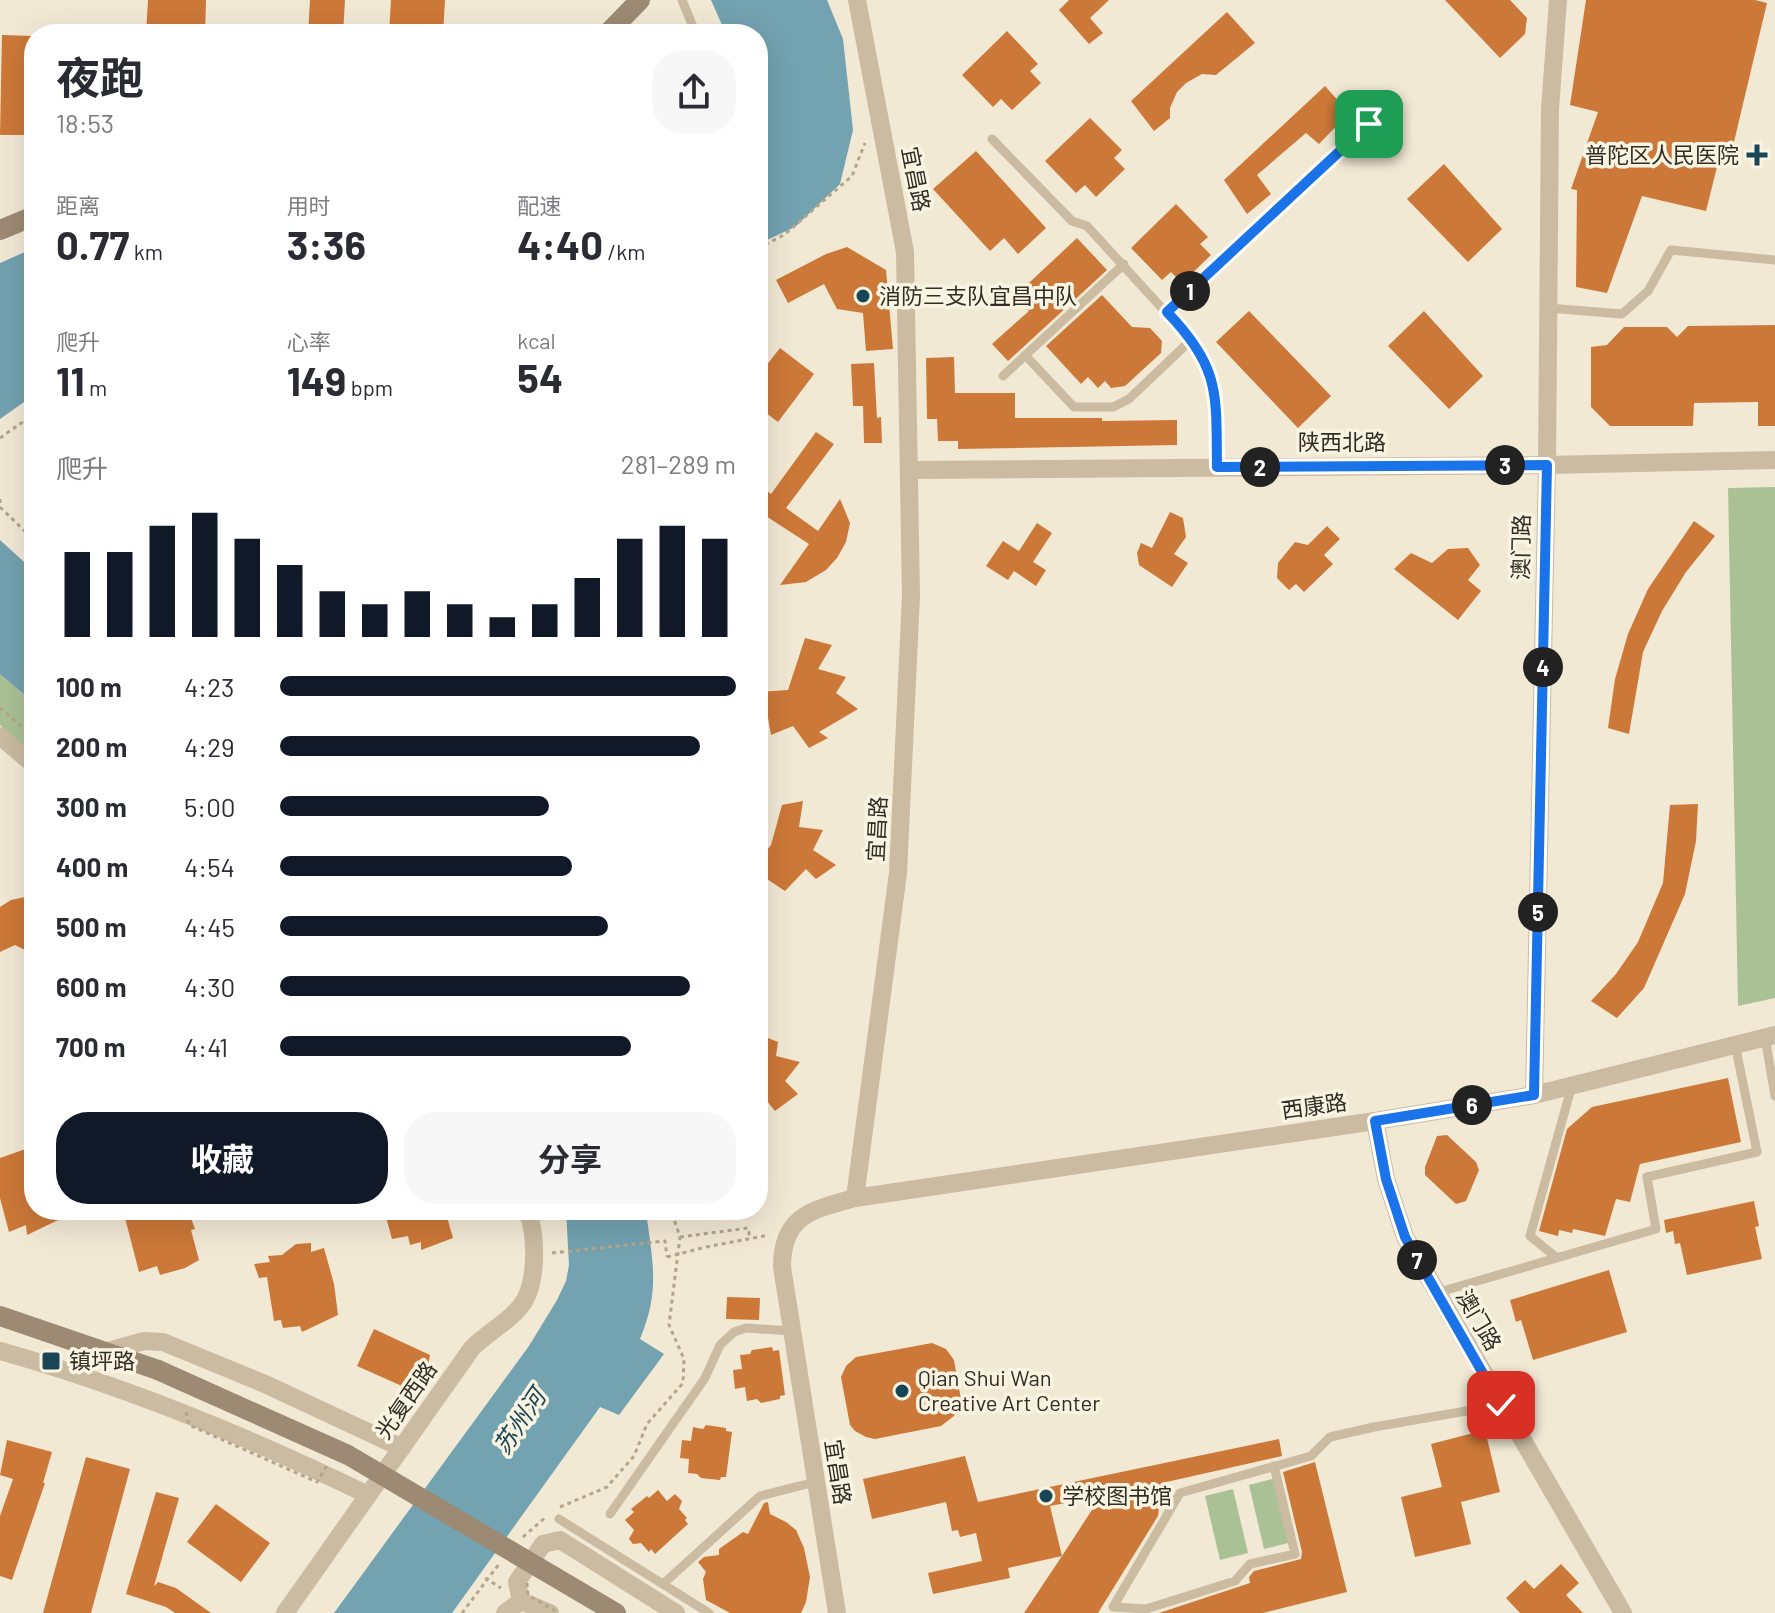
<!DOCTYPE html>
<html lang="zh">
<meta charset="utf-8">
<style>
:root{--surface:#fff;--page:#f7f7f7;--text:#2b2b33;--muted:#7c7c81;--accent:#111827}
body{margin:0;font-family:Barlow,"Noto Sans SC",sans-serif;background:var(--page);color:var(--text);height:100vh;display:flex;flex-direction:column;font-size:30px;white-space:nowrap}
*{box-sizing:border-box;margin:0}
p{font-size:26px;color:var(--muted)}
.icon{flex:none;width:44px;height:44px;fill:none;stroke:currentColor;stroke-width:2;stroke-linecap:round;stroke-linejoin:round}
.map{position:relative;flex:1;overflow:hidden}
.sheet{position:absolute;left:24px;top:24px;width:744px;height:1196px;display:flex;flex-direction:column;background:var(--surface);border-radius:32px;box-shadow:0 8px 32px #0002}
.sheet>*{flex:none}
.pin{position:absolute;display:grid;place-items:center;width:68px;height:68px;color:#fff;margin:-34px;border-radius:16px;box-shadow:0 4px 12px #0006}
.km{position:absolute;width:40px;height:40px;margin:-20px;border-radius:50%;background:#222;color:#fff;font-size:22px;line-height:40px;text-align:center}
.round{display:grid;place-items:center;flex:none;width:84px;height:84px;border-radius:32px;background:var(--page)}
.summary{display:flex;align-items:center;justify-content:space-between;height:136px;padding:0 32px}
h1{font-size:44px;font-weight:700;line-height:60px}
.stats{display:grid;grid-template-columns:repeat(3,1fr);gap:12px;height:136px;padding:8px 32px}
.stats div{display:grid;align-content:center}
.stats b{font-size:40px;font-weight:700}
.stats small{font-size:22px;font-weight:400}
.stats p{font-size:22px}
.chart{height:224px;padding:16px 32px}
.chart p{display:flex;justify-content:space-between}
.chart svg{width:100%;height:144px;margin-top:8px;stroke:var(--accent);stroke-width:6}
.cta{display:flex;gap:16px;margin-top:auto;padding:16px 32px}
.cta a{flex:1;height:92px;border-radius:32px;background:var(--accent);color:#fff;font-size:32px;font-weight:700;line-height:92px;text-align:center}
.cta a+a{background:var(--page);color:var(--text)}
ul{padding:0 32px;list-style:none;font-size:26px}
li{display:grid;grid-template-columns:128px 96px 1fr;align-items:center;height:60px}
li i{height:20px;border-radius:10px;background:var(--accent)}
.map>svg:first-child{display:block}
</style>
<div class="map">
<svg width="1775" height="1613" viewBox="0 0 1775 1613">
<rect width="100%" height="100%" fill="#f2e9d5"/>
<path fill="#aac195" d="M1775,487V998L1738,1006L1728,488Z
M0,674L34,703V755L0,725Z
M1276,1478L1292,1542L1264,1549L1249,1485Z
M1233,1489L1248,1553L1220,1560L1205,1496Z"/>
<path fill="#73a2b0" d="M711,0H827L843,39L853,130L840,184L795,227L758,244V34H726Z
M34,248V395L0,419V263Z
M0,540L34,571V703L0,674Z
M566,1210H646C652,1261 661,1289 640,1339L664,1354L619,1415L600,1407L452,1613H334L529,1346L557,1300L566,1281L569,1265Z"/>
<path fill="#cc7838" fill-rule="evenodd" d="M148,0H206L205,34H146Z
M310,0H345L343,34H308Z
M391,0H445L443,34H389Z
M1069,0H1109L1090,18L1103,33L1089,44L1059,10Z
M1445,0H1510L1527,18L1525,34L1500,58Z
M1586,0H1755L1767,3L1733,146L1723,143L1706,211L1642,196L1607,293L1576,287L1577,190L1571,189L1598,112L1570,105Z
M1227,12L1255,43L1216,75L1202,74L1186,83L1177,92L1170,108V118L1154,131L1131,101Z
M1007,31L1038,64L1030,71L1041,83L1012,110L1001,99L993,107L962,75Z
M2,35L34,36V135H0Z
M1325,86L1349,113L1319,144L1306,133L1257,175L1271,194L1247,214L1224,180Z
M1090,118L1122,150L1114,158L1125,169L1096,197L1085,185L1076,193L1045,161Z
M976,151L1046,228L1018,254L1004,238L990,251L933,189Z
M1444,164L1502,229L1468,262L1407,199Z
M1176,204L1208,237L1200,244L1211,255L1182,283L1171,272L1162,280L1131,248Z
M1077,238L1107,270L1008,361L992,344L1029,311L1015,296Z
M847,247L886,270L893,349L866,351L863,313L837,309L824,284L788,303L776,280L826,254Z
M1102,295L1132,327L1150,328L1162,341L1161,353L1125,386L1111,388L1105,381L1098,388L1088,377L1081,384L1046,346Z
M1249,311L1331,396L1298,428L1216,342Z
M1424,311L1483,376L1449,409L1388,346Z
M1775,325V426H1758V402L1694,403L1693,426H1610L1591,407V347L1607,345L1624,327H1667L1677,337L1688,326Z
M780,348L814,374L778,422L758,407V376Z
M954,357L955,393H1015V418H1102V421L1177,420V445L958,449V441H938L937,419H927L926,358Z
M874,363L877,418L881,417L882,443H864L863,406H853L851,364Z
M816,432L834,444L786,508L818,531L840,499L850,523L846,542L837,558L826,570L806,582L780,585L809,544L758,511V484L771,494Z
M1170,512L1183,518L1186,537L1174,554L1188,563L1172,587L1139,565L1137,553L1141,543L1152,548Z
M1694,521L1715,536L1686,572L1662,611L1643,652L1629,734L1608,728L1615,679L1628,634L1648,589Z
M1037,523L1052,533L1033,562L1046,570L1036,586L1014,571L1008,580L986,566L1003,541L1019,551Z
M1327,526L1340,539L1324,555L1333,564L1304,592L1296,584L1289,590L1277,578L1278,563L1295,542L1308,545Z
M1468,548L1480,565L1468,580L1481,591L1458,620L1394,569L1411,553L1432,563L1448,549Z
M805,638L832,645L818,669L846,677L836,693L858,709L819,732L828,738L809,748L793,726L771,735L767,712L758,713V692L788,690Z
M803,801L799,827L823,830L813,850L836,865L816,879L806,869L785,891L767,879L758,886V861L771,845L782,805Z
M1698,804L1696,841L1685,894L1644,988L1617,1018L1591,1001L1616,974L1638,942L1663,883L1670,805Z
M34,895V944L27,951L15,945L0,952V907L11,900Z
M758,1034L778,1042L776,1056L800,1062L785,1081L798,1094L775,1111L758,1090Z
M1728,1078L1741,1142L1640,1164L1630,1202L1616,1199L1605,1236L1573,1229L1572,1233L1559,1230L1558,1236L1539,1231L1567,1129L1592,1107Z
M1447,1135L1476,1162L1479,1170L1466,1201L1456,1204L1425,1175V1167L1437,1136Z
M34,1146V1210H79L27,1235L26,1225L9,1232L0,1198V1158Z
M1754,1201L1759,1226L1755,1227L1762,1259L1687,1275L1680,1243L1675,1244L1673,1231L1666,1233L1664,1220Z
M123,1210H188L195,1229L191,1230L199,1260L185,1268L160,1275L157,1266L139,1272Z
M384,1210H445L453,1238L421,1250V1242L410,1245L408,1236L392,1239Z
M311,1243V1252L324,1248L334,1284L338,1315L302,1332L300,1326L283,1328L281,1320L274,1321L267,1277L259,1278L254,1264L270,1262L268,1256L282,1255L296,1244Z
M1609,1270L1627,1332L1533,1360L1521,1320L1516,1322L1510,1300Z
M727,1297L760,1298L759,1320L726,1319Z
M374,1329L430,1355L426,1375L413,1391L357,1366Z
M932,1343L946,1349L954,1360L962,1405L954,1416L941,1426L875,1439L866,1437L855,1431L850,1425L841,1377L846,1366L856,1357Z
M772,1347L773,1351L779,1350L785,1395L780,1396V1399L761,1403L757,1399L747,1401L745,1387L735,1389L733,1370L742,1369L740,1355L750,1354L752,1350Z
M706,1425L726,1428V1431L732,1432L726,1477H721L720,1480L701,1478L697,1474L688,1473L689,1459L680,1458L682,1440L691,1441L693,1427L703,1429Z
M1485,1430L1500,1492L1461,1502L1471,1544L1415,1557L1401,1497L1442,1487L1431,1444Z
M1279,1439L1282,1456L1162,1483L1158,1516L1098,1613H1024L1062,1556L1008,1568L1010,1578L933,1594L928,1573L982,1561L976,1533L960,1537L958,1530L952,1531L946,1502L872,1519L863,1479L965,1456L978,1502ZM1101,1496L1062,1556L1050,1506Z
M7,1440L52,1452L43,1483H45L12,1580L0,1576V1516L13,1479L0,1475Z
M86,1457L130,1469L91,1613H43Z
M1315,1462L1347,1592L1263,1613H1159L1250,1583L1249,1577L1254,1571L1301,1559L1302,1552L1283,1472Z
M658,1490L667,1501L675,1494L682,1501L679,1509L687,1518L685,1520L688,1524L655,1554L651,1549L649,1552L641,1543L633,1544L629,1539L634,1530L625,1520L634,1512L631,1509L647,1496L649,1498Z
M156,1492L179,1498L154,1586L158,1582L176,1588L211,1613H175L166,1607L126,1594Z
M768,1502L770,1514L786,1522L796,1530L804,1548L810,1577L806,1602L801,1613H730L706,1600L703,1579L706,1572L698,1562L704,1557L719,1555V1549L743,1532L748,1534L764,1503Z
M216,1504L270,1543L241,1582L187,1542Z
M1561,1564L1579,1583L1566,1595L1583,1613H1520L1506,1598L1525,1580L1534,1589Z"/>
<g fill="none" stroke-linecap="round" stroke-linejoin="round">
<path stroke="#b5a58b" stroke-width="3" stroke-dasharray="4 4" stroke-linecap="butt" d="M758,248L784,235L852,176L865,143
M0,438L34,414
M0,499V507L34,540
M0,708L34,737
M680,1237L748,1228L750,1239
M706,1247L769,1235
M552,1253L665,1241L667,1257
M560,1507L607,1487L634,1456L647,1424L683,1383L684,1359L669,1325L680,1237L671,1210
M523,1537L547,1516
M485,1578L501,1588
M462,1613L499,1564"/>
<path stroke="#cabba1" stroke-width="9" d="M682,0L696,34
M992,139L1072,221L1087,226L1202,352C1218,390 1217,427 1217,467
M1548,308L1622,314L1648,291L1671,250L1775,260
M1167,312L1369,124
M1025,355L1074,407H1113L1129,399L1192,339
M1003,376L1124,264
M1765,1037L1775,1096
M1557,1258L1530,1236L1572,1085
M1436,1293L1656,1229L1647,1177L1757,1152L1735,1044
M1274,1466L1295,1554L1250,1564L1235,1581L1146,1609L1113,1607L1180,1493L1311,1456L1330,1437L1374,1427L1501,1405
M610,1514L705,1378L720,1345L734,1332L746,1328L791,1331
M559,1519L709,1613
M663,1584L760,1496L815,1482"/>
<path stroke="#cabba1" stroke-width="18" d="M909,470L1547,465L1775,460
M0,736L34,765
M1534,1095L1547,465L1550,109L1558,0
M1375,1121L1386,1179L1405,1237L1623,1613
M855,1198L898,873L911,596L905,252L857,0
M0,1351C128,1387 249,1437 368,1495
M108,1351L144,1341L163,1342L265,1384L402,1448
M521,1601L517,1582L543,1544L560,1540L676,1613
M285,1613L472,1348C487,1333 507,1323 520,1307C538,1286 537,1235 527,1210
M505,1613L521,1601L550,1613
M837,1613L782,1267C782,1215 812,1210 855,1198L1375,1121L1534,1095L1775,1035"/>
<path stroke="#9d8a72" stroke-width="20" d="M607,34L640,0
M0,230L34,216
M0,1316L158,1370"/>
<path stroke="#b5a58b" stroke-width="3" stroke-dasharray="4 4" stroke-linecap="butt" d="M667,1257L706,1247
M186,1412L189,1425L317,1482L328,1464
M527,1583L528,1595L559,1613"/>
<path stroke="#9d8a72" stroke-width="20" d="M158,1370L348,1455L616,1613"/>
</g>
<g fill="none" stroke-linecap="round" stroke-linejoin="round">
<g stroke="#fff" stroke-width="16">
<path id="route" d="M1369,124L1167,312C1221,368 1216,394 1217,467L1547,465L1534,1095L1375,1121L1386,1179L1405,1237L1501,1405"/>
</g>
<use href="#route" stroke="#1a73e8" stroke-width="10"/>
</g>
<g fill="#184656" stroke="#f9f3e1" stroke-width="3">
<path d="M1753 143h8v8h8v8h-8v8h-8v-8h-8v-8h8z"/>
<circle cx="863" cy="296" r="8"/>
<rect x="41" y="1351" width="20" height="20" rx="4"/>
<circle cx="902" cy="1391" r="8"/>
<circle cx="1046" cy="1496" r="8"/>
</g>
<g text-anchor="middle" stroke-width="7" stroke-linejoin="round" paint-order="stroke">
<g font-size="22" fill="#332c24" stroke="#f9f3e1" text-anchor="start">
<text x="1739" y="163" text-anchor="end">普陀区人民医院</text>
<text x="879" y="304">消防三支队宜昌中队</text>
<text x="69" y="1369">镇坪路</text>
<text x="918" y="1386">Qian Shui Wan<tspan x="918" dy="25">Creative Art Center</tspan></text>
<text x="1062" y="1504">学校图书馆</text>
</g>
<g font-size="22" fill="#332c24" stroke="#f9f3e1">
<text transform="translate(916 179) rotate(79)" y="8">宜昌路</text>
<text x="1342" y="450">陕西北路</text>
<text transform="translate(1521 547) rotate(-89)" y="8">澳门路</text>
<text transform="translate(877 829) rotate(-87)" y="8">宜昌路</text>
<text transform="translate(1314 1106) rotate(-8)" y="8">西康路</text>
<text transform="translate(1479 1320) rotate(60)" y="8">澳门路</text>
<text transform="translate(406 1400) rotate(-55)" y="8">光复西路</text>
<text transform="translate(838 1472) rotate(81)" y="8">宜昌路</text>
</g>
<g font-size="24" font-style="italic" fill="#184656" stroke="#f9f3e1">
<text transform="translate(520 1422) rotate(-56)" y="8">苏州河</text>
</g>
</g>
</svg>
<div class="pin" style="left:1369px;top:124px;background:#1e9e55"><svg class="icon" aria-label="arrive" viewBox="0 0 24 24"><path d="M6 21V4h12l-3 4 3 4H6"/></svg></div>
<div class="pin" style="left:1501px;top:1405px;background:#d93025"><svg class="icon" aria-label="check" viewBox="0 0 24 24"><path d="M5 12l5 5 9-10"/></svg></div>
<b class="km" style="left:1190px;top:291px">1</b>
<b class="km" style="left:1260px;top:467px">2</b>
<b class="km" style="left:1505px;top:465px">3</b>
<b class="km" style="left:1543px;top:667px">4</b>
<b class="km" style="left:1538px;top:912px">5</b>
<b class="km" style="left:1472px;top:1105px">6</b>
<b class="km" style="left:1417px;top:1260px">7</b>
<section class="sheet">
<div class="summary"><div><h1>夜跑</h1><p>18:53</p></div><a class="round"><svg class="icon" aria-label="share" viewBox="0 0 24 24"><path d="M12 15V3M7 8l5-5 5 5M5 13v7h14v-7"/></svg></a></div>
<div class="stats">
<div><p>距离</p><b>0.77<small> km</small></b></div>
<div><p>用时</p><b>3:36</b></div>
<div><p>配速</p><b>4:40<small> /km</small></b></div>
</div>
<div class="stats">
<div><p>爬升</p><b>11<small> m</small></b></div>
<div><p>心率</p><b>149<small> bpm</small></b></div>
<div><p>kcal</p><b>54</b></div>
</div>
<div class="chart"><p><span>爬升</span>281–289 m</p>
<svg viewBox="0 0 160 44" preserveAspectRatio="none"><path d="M5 44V18M15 44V18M25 44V10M35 44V6M45 44V14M55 44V22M65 44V30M75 44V34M85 44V30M95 44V34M105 44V38M115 44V34M125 44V26M135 44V14M145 44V10M155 44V14"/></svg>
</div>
<ul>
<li><b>100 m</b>4:23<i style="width:100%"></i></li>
<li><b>200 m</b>4:29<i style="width:92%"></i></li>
<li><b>300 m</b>5:00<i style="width:59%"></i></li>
<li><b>400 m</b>4:54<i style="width:64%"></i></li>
<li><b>500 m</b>4:45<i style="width:72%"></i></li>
<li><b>600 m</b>4:30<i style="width:90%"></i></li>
<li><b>700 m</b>4:41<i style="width:77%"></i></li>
</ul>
<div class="cta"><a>收藏</a><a>分享</a></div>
</section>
</div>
